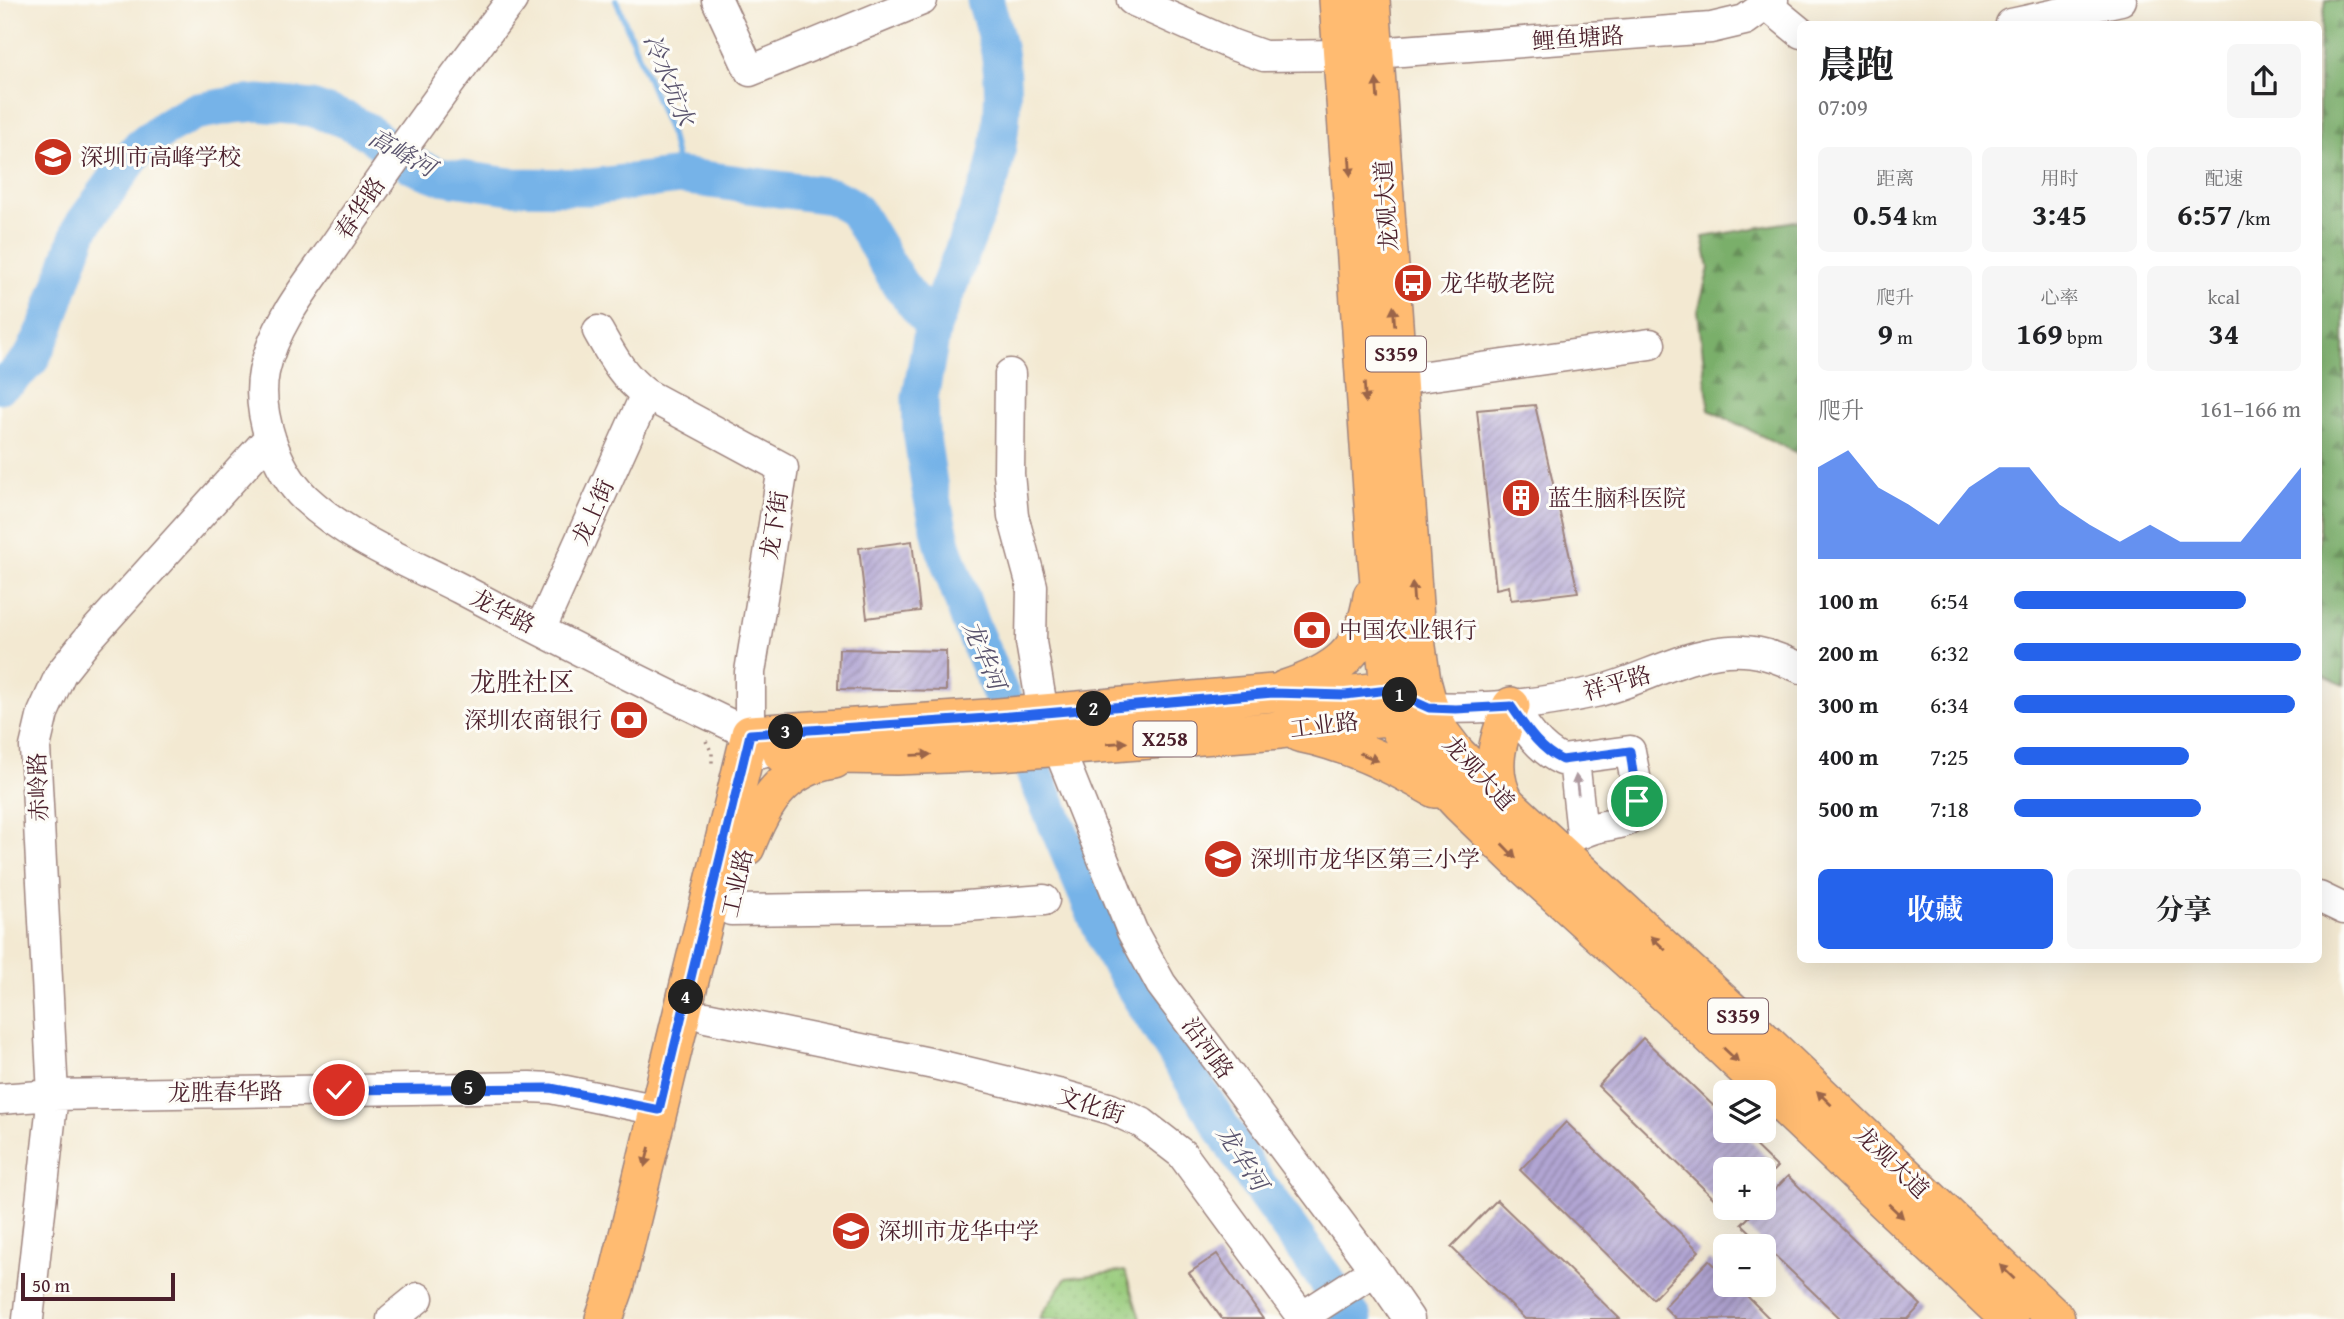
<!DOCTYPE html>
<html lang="zh">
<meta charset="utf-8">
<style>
:root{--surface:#fff;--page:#f6f6f6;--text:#202124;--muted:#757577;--accent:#2563eb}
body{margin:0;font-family:"Gentium Book Plus","Noto Serif SC",serif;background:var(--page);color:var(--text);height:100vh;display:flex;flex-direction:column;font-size:26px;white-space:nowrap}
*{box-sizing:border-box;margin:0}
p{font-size:23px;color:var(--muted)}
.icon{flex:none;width:38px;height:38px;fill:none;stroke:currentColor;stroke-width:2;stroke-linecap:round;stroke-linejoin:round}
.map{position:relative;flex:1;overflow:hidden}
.drawer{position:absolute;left:1797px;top:21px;width:525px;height:942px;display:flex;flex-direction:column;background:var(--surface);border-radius:10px;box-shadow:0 7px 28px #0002}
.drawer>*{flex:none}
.fabs{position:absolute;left:1713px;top:1080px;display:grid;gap:14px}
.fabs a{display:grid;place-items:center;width:63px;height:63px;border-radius:10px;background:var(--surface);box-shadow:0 7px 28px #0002;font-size:35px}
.scale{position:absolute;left:21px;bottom:18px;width:154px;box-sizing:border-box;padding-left:7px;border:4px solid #4a1f2b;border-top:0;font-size:19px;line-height:24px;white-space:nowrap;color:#4a1f2b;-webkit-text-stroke:5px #fdfcf7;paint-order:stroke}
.pin{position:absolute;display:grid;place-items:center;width:60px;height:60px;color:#fff;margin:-30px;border:4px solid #fff;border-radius:50%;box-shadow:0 2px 7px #0007}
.km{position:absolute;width:35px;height:35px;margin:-18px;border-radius:50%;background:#222;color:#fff;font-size:19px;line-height:35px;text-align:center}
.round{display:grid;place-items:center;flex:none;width:74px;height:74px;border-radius:10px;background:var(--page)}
.head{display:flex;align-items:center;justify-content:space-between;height:119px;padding:0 21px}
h1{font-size:38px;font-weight:700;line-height:52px}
.figures{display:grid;grid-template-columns:repeat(3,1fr);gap:10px;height:119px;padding:7px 21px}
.figures div{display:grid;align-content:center;border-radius:10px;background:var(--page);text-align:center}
.figures b{font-size:30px;font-weight:700}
.figures small{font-size:19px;font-weight:400}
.figures p{font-size:19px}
.chart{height:196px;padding:14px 21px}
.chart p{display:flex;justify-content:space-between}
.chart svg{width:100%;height:126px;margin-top:7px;fill:var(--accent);opacity:.7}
.action{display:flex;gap:14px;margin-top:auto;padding:14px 21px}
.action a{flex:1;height:80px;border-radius:10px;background:var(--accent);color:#fff;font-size:28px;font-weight:700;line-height:80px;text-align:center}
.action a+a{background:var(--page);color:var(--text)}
ul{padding:0 21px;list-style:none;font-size:23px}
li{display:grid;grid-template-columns:112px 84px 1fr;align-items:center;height:52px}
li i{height:18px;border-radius:9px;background:var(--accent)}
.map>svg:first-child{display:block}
</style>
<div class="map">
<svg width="2344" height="1319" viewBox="0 0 2344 1319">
<defs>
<pattern id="grass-dots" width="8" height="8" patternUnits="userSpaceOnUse" patternTransform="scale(1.75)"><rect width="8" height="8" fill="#98cb7b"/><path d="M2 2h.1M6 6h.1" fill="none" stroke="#84ae6a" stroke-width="1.8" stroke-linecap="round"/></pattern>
<pattern id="forest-firs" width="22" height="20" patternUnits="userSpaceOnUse" patternTransform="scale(1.75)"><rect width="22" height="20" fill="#7aaf6b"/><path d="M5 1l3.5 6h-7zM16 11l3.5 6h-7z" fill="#668e58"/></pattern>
<pattern id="building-hatch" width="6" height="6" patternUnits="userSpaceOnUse" patternTransform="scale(1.75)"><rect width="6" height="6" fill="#b1a5d3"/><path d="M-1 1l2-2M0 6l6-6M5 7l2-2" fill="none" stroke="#9286ab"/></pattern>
</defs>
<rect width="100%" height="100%" fill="#fdfcf7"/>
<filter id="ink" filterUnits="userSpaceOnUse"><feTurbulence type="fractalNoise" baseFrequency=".0143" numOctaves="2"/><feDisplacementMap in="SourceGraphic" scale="14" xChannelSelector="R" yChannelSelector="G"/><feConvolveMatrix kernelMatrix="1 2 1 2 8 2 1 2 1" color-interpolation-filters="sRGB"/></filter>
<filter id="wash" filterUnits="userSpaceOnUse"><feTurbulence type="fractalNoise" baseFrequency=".00686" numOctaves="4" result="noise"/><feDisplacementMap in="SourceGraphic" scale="28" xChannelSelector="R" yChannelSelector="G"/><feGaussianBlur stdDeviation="1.57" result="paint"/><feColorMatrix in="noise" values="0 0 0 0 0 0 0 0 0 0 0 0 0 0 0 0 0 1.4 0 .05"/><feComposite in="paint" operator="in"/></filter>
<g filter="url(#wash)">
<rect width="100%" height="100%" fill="#f3e9d2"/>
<path fill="url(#grass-dots)" stroke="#717553" stroke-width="2" d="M1125,1271L1140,1319H1039L1066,1278Z"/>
<path fill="url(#forest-firs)" stroke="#62674b" stroke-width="2" d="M2326,0H2344V685L2319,674V45Z
M1801,220V455L1709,410L1698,311L1709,268L1703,237Z"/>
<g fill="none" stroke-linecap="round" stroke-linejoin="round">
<path stroke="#76b3e8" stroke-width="6" d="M616,0L671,135L680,176"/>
<path stroke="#76b3e8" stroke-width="37" d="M985,0C990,17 996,35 999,52C1006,94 1002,135 992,175L933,327L920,398L921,431L930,490L943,545L971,625L1110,949L1253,1177L1354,1319
M0,385L10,379L31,359L46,328L81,227L138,149L165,128L194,112L234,105L259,103L311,108L346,120L365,130L413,166L440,176L510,186L590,187L680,176L831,196L846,203L856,211L899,283L933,327"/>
</g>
<g id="blocks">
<path fill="url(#building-hatch)" d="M1535,405L1578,592L1511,600L1509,586L1496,589L1477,410Z
M912,541L920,611L867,618L859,548Z
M839,649L946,651V691L838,689Z
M1643,1038L1726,1118V1130H1739L1777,1167L1764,1180V1169H1726V1208H1738L1731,1215L1598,1086Z
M1566,1122L1699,1251L1653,1299L1520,1170Z
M1788,1176L1921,1305L1908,1319H1841L1742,1224L1758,1208H1764V1201Z
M1497,1200L1620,1319H1525L1451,1247Z
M1217,1254L1263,1319H1222L1189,1273Z
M1709,1260L1726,1276V1284H1735L1770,1319H1676L1664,1307Z"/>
</g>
</g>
<g filter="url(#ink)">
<use href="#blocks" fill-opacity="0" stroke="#9e847e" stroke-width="2"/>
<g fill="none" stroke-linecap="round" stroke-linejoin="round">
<g stroke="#9e847e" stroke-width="33">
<path id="minor" d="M512,0C453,77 397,155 342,235C313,278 275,320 264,372C256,412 276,470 305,498C349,539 408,562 461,589C556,639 652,688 750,734L762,753
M717,0L750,71L922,0
M1132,0L1233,45L1264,56L1342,55
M1767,5L1801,33
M2011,24L2121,0
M1375,53L1711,28L1745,20L1773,0
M598,331C612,356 623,377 646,394L783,468L750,672V734
M1010,374L1009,474L1013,516L1032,586L1031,642L1043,713
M1398,380L1650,344
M540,630L646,394
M1511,706C1524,726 1539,750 1562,760L1630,751C1633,771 1649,815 1620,823C1607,826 1595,826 1582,833L1574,760
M1429,707C1484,710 1540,704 1595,692C1643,681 1695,647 1744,651C1764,652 1783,660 1801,668
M1058,747L1132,931L1161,984L1375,1270L1409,1319
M2319,897L2344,909
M731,910L954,907L1044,900
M706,1017L934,1064L1058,1094L1111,1109L1142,1123L1182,1154L1302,1317L1375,1270
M0,1099L53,1095L530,1087L551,1088L658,1110
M28,1319L53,1095L35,747L43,713L61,673L88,639L270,437
M392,1319L418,1298"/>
</g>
<g stroke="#9e847e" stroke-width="40">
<path id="major" d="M1338,0L1377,561L1389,690L1400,730L1419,760L1460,804L1520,862L1678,1005L2009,1319
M1371,0L1417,647L1422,681L1429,707L1440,732L1456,753L1507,804L1757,1034L2056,1319
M1285,689C1336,672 1364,653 1372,596
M1299,733C1346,742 1394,765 1435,789
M782,754L896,756L999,752L1280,730L1395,716L1417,710
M1506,803C1487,770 1498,739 1511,706
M746,847C763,803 783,768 834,760
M604,1319L615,1288L750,734L987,718L1273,693L1345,695L1389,690L1412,700"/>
</g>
<path stroke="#9e847e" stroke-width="3.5" stroke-dasharray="2 5" stroke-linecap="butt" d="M706,741L712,753V764"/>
<use href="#minor" stroke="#fff" stroke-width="30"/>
<use href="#major" stroke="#ffbb71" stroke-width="37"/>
</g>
<defs><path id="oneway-solid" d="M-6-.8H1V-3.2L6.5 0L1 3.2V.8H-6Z" transform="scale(1.75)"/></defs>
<g fill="#9b654a">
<use href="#oneway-solid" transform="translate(1377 89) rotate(-94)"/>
<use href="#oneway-solid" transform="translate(1350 166) rotate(86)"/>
<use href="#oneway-solid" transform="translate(1394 316) rotate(-94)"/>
<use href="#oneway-solid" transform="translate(1365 393) rotate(86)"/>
<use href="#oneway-solid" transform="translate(1413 592) rotate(-94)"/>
<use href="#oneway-solid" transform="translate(1117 743) rotate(-4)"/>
<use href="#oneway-solid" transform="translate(921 755) rotate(-2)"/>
<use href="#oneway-solid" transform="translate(1369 757) rotate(23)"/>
<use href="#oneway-solid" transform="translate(1509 851) rotate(46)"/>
<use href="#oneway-solid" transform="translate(1658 943) rotate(-137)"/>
<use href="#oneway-solid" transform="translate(1731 1055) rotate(43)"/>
<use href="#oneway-solid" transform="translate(1824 1098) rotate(-136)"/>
<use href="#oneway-solid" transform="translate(647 1157) rotate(104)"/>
<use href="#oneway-solid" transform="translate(1896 1211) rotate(43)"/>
<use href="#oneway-solid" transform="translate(2007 1272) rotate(-136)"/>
</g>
<use fill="#ae9aa0" href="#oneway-solid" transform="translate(1577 785) rotate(-97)"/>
</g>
<g fill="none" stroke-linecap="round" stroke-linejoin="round" filter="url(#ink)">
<g stroke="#fff" stroke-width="14">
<path id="route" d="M339,1090L551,1088L659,1110L750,734L987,718L1273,693L1345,695L1389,690L1429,708L1456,709L1511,706C1525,726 1539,749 1562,760L1630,751L1637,801"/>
</g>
<use href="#route" stroke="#2563eb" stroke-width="9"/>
</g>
<defs>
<g id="school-disc" transform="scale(2.0125)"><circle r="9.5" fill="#c8321e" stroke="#fdfcf7"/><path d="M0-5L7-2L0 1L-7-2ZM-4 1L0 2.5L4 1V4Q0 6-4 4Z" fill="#fff"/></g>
<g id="bus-disc" transform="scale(2.0125)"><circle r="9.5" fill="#c8321e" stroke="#fdfcf7"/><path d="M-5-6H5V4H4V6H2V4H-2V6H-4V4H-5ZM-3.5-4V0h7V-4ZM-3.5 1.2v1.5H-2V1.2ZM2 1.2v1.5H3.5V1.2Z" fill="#fff"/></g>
<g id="building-disc" transform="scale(2.0125)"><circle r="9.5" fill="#c8321e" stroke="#fdfcf7"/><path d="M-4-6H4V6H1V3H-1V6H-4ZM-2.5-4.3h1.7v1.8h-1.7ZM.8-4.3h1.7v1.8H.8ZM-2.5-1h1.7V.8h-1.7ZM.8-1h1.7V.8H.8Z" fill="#fff"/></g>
<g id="bank-disc" transform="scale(2.0125)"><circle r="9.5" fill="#c8321e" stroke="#fdfcf7"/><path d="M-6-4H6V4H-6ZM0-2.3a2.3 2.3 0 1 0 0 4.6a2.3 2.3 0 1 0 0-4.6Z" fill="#fff"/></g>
</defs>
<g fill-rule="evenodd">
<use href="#school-disc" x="53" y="157"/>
<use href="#bus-disc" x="1413" y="283"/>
<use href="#building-disc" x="1521" y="498"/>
<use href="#bank-disc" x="1312" y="630"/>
<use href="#bank-disc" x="629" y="720"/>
<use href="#school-disc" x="1223" y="859"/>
<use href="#school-disc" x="851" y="1231"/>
</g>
<g text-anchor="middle" stroke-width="6" stroke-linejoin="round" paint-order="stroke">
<g fill="#fdfcf7" stroke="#806168" stroke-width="2">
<rect x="1366" y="336.5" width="60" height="35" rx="5"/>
<rect x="1133.5" y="721.5" width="63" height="35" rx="5"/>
<rect x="1708" y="998.5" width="60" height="35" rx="5"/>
</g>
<g font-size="21" font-weight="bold" fill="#4a1f2b">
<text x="1396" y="361">S359</text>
<text x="1165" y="746">X258</text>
<text x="1738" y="1023">S359</text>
</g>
<g font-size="23" fill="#4a1f2b" stroke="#fdfcf7">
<text transform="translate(1578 38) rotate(-4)" y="8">鲤鱼塘路</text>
<text transform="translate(1386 206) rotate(-94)" y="8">龙观大道</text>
<text transform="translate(360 208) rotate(-56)" y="8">春华路</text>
<text transform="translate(593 512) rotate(-66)" y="8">龙上街</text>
<text transform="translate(774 525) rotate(-81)" y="8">龙下街</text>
<text transform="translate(503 611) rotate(27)" y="8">龙华路</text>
<text transform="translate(1617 683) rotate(-16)" y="8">祥平路</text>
<text transform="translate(1324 725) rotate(-7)" y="8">工业路</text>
<text transform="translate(1479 773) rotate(47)" y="8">龙观大道</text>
<text transform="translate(38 787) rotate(-92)" y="8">赤岭路</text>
<text transform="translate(737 883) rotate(-77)" y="8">工业路</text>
<text transform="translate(1208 1048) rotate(54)" y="8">沿河路</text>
<text transform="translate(225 1092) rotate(-1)" y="8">龙胜春华路</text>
<text transform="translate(1091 1105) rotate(18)" y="8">文化街</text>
<text transform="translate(1892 1162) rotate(44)" y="8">龙观大道</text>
</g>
<g font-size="23" fill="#4a1f2b" stroke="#fdfcf7" text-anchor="start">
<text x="80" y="165">深圳市高峰学校</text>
<text x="1440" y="291">龙华敬老院</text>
<text x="1548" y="506">蓝生脑科医院</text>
<text x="1339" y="638">中国农业银行</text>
<text x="602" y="728" text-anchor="end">深圳农商银行</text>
<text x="1250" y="867">深圳市龙华区第三小学</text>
<text x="878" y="1239">深圳市龙华中学</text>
</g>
<g font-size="24" font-style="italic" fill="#59536d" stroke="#fdfcf7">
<text transform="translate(669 80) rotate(68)" y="8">冷水坑水</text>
<text transform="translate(402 153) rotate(29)" y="8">高峰河</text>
<text transform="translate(984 655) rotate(67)" y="8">龙华河</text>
<text transform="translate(1242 1158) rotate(57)" y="8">龙华河</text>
</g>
<g font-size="26" fill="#4a1f2b" stroke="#fdfcf7">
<text x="522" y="691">龙胜社区</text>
</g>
</g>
</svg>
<div class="fabs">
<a><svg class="icon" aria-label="layers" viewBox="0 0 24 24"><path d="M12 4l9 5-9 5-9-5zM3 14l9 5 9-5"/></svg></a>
<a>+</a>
<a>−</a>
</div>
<div class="scale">50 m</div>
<div class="pin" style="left:1637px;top:801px;background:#1e9e55"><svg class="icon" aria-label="arrive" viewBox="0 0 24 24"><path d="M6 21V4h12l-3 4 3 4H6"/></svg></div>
<div class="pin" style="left:339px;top:1090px;background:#d93025"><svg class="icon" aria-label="check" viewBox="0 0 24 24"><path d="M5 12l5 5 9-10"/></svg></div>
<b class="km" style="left:1400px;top:695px">1</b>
<b class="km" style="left:1094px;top:709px">2</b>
<b class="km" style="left:786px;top:732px">3</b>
<b class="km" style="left:686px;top:997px">4</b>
<b class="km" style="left:469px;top:1088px">5</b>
<section class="drawer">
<div class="head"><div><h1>晨跑</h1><p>07:09</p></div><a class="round"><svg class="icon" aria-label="share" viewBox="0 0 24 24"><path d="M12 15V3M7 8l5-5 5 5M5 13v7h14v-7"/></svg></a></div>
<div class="figures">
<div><p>距离</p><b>0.54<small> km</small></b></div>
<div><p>用时</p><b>3:45</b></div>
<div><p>配速</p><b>6:57<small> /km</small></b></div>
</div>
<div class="figures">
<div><p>爬升</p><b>9<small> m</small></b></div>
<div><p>心率</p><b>169<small> bpm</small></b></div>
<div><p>kcal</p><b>34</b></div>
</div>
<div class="chart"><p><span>爬升</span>161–166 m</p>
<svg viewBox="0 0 160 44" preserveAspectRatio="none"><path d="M0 44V12L10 6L20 19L30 25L40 32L50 19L60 12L70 12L80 25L90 32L100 38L110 32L120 38L130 38L140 38L150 25L160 12V44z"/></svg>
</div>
<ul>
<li><b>100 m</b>6:54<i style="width:81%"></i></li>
<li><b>200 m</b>6:32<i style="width:100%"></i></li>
<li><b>300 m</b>6:34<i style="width:98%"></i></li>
<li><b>400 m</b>7:25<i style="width:61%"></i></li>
<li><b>500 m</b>7:18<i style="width:65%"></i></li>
</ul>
<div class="action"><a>收藏</a><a>分享</a></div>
</section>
</div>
